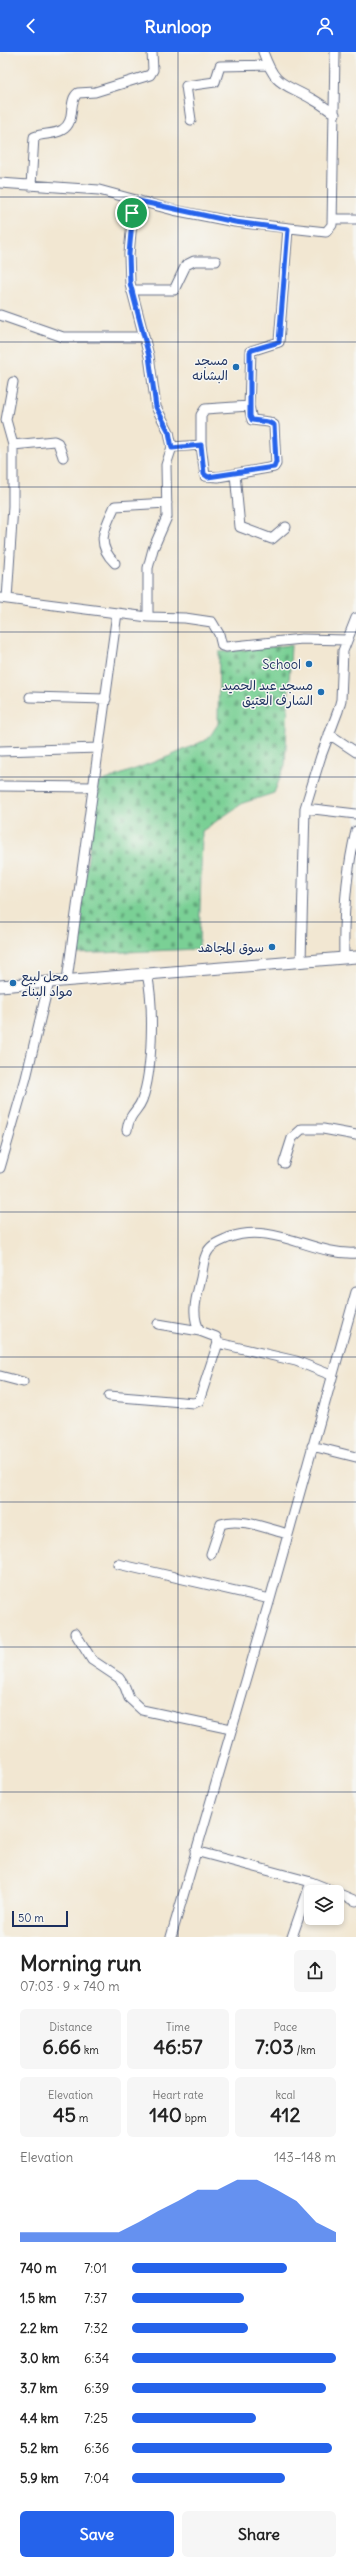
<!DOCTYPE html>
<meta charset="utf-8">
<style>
:root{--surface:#fff;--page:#f6f6f6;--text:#222;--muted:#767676;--accent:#2563eb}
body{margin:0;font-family:Delius,"Playpen Sans Arabic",sans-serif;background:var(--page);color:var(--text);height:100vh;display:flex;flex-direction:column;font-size:15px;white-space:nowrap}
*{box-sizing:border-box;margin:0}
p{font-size:13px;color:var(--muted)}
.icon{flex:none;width:22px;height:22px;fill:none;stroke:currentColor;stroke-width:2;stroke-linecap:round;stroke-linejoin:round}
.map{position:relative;height:1885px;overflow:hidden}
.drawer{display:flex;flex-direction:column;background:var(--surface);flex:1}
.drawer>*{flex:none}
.controls{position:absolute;left:304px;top:1833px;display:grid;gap:8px}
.controls a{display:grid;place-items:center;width:40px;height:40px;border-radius:6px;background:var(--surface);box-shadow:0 2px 6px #0003;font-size:20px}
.scale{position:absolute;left:12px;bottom:10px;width:56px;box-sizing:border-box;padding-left:4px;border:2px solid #1b2f5e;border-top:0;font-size:11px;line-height:14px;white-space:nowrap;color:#1b2f5e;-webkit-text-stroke:3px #f6f6f2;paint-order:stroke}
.pin{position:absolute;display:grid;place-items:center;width:34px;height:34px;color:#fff;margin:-17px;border:2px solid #fff;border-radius:50%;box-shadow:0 1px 4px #0007}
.round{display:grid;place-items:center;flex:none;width:42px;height:42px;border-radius:6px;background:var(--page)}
.headline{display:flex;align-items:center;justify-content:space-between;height:68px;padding:0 20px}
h1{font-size:22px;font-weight:700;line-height:30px}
.figures{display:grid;grid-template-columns:repeat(3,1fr);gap:6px;height:68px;padding:4px 20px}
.figures div{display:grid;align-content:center;border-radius:6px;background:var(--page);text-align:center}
.figures b{font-size:20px;font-weight:700}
.figures small{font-size:11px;font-weight:400}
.figures p{font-size:11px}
.chart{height:112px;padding:8px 20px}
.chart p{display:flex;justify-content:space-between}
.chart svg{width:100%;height:72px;margin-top:4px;fill:var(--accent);opacity:.7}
.action{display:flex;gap:8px;margin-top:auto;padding:8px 20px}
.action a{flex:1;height:46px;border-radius:6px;background:var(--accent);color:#fff;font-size:16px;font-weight:700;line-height:46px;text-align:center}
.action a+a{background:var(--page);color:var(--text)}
ul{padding:0 20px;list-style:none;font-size:13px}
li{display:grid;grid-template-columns:64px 48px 1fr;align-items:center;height:30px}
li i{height:10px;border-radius:5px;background:var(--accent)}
header{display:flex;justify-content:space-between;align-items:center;height:52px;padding:0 20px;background:var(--accent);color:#fff;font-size:18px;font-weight:700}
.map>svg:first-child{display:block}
</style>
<header><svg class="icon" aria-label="back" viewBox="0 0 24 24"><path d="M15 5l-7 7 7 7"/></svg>Runloop<svg class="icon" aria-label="person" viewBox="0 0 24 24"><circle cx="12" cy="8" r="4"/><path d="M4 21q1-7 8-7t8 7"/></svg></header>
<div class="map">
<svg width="356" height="1885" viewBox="0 0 356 1885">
<defs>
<pattern id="cemetery-stones" width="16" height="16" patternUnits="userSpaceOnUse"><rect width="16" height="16" fill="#7ad095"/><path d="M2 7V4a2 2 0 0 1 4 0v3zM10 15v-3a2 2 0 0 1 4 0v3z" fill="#63a97d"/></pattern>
</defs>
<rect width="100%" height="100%" fill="#f6f6f2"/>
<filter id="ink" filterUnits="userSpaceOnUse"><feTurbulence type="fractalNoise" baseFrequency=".025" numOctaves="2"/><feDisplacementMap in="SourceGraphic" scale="8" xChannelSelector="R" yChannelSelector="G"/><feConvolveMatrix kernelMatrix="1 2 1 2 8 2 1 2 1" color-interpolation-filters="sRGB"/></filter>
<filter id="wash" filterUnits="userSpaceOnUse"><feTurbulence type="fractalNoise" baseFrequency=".012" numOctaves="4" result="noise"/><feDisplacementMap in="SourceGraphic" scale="16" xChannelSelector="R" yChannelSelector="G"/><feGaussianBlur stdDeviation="0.9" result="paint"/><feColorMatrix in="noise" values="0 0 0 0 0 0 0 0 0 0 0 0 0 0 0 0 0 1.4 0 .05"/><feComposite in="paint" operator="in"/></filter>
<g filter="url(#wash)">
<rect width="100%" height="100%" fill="#f2e7d2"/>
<path fill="url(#cemetery-stones)" stroke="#4a807a" d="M291,593L285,713L274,741L243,751L202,779L199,897L75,902L98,731L170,704L208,687L218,672L219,600Z"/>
</g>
<g filter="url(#ink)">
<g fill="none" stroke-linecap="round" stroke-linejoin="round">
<g stroke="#666f87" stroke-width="11">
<path id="minor" d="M263,0C276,36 283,30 312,47C320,51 327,57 335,62
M191,68L186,34L215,30L220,14L268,13
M0,131L99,138L173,158L235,170L326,180L332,173L335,0
M31,134L34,85C42,81 54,83 62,78C77,70 67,49 78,41L95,40L150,23L153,18L152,0
M134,148L129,202L130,231L149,304L156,355L169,380L172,395L166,413L167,465L153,497L148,516V565
M333,167H356
M131,238H174L186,213L194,209H216
M0,263L63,285H144
M249,354L252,368L269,370L274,373L276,412L274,415L235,422L240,475L272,487L286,475
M13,393L54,389L58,391L63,405
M201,393L205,424L218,425L235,422
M172,395L201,393V363L205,357L249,354L251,299L279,290L288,177
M115,511C95,492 104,477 115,454L167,451
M0,546L148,565L185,566L212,570L219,582L222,594L226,595L302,587L347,588
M7,547L13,454V393L6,368L13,330
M30,645L106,647
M329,682L356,700
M0,699L99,696
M0,734L94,735
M305,756L356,762
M344,906C343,862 346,821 356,779
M301,909L305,756L321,704L338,659L341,648L343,599L356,566
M67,928L117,561
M127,1078C130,1059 137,1061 142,1048C153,1019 154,952 147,922
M284,1111L292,1086L302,1077H323L356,1083
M0,1116L26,1026L49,930
M200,1279C190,1262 197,1243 201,1226C203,1217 203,1206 208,1199C212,1192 221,1189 228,1186C274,1169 313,1204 356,1201
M218,1291L296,1309L331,1323
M0,1324L23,1330
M109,1344L194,1351L199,1349L218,1291L216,1285L200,1279L158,1272
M312,1394L356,1405
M211,1502L221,1472C241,1465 268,1477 288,1482
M118,1512L270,1547
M75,1581L92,1608L119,1626L125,1635L129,1646L142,1658L231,1677
M195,1799L311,1830L292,1885
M311,1830L336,1840
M337,1841L356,1849
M171,1885L270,1547L356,1240"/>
</g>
<g stroke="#666f87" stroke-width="13">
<path id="major" d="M0,934L356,905"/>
</g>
<use href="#minor" stroke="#fff" stroke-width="9"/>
<use href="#major" stroke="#fff" stroke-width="11"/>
</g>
</g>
<g fill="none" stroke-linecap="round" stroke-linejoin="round" filter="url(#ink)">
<g stroke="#fff" stroke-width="8">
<path id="route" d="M134,148L235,170L288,177L279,290L252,298L250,300V364L252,368L268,370L274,373L276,410L274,415L208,425L204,422L201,393L172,396L169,380L156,355L149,304L130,231L129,202Z"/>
</g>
<use href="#route" stroke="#2563eb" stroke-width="5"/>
</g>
<path fill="none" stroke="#1b2f5e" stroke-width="1" stroke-opacity="0.55" d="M178,0V1885M0,145H356M0,290H356M0,435H356M0,580H356M0,725H356M0,870H356M0,1015H356M0,1160H356M0,1305H356M0,1450H356M0,1595H356M0,1740H356"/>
<g fill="#1f6fb2" stroke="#f6f6f2" stroke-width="1.5">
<circle cx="236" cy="315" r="4"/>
<circle cx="309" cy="612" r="4"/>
<circle cx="321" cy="640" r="4"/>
<circle cx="272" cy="895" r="4"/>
<circle cx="13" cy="931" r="4"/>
</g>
<g text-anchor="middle" stroke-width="3" stroke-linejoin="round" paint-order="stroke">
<g font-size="13" fill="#1b2f5e" stroke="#f6f6f2" text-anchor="end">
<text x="228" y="313">مسجد<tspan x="228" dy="15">البشانه</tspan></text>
<text x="301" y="617">School</text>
<text x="313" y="638">مسجد عبد الحميد<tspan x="313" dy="15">الشارف العتيق</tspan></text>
<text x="264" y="900">سوق المجاهد</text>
<text x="21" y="929" text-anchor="start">محل لبيع<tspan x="21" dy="15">مواد البناء</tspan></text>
</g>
</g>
</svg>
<div class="controls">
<a><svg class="icon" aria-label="layers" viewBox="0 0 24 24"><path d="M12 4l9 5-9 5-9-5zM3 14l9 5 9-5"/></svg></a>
</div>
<div class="scale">50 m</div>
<div class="pin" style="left:132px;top:161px;background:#1e9e55"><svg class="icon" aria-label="arrive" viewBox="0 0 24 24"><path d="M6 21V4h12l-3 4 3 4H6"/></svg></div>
</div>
<section class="drawer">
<div class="headline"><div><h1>Morning run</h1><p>07:03 · 9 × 740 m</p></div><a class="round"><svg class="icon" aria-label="share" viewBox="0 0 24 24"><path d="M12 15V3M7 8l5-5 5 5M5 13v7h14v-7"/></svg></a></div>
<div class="figures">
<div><p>Distance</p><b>6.66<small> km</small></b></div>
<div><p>Time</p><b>46:57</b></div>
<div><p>Pace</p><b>7:03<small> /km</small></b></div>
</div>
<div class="figures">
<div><p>Elevation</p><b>45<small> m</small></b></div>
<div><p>Heart rate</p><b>140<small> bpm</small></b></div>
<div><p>kcal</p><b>412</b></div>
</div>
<div class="chart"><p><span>Elevation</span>143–148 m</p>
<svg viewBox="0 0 160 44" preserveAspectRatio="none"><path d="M0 44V38L10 38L20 38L30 38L40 38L50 38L60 32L70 25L80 19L90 12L100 12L110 6L120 6L130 12L140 19L150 32L160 38V44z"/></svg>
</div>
<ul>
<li><b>740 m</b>7:01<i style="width:76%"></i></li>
<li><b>1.5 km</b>7:37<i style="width:55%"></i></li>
<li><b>2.2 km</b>7:32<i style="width:57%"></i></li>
<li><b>3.0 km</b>6:34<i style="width:100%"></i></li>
<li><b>3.7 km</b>6:39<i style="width:95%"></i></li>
<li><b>4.4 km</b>7:25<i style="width:61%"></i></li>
<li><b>5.2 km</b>6:36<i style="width:98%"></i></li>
<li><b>5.9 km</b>7:04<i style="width:75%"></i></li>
</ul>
<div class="action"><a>Save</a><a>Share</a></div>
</section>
